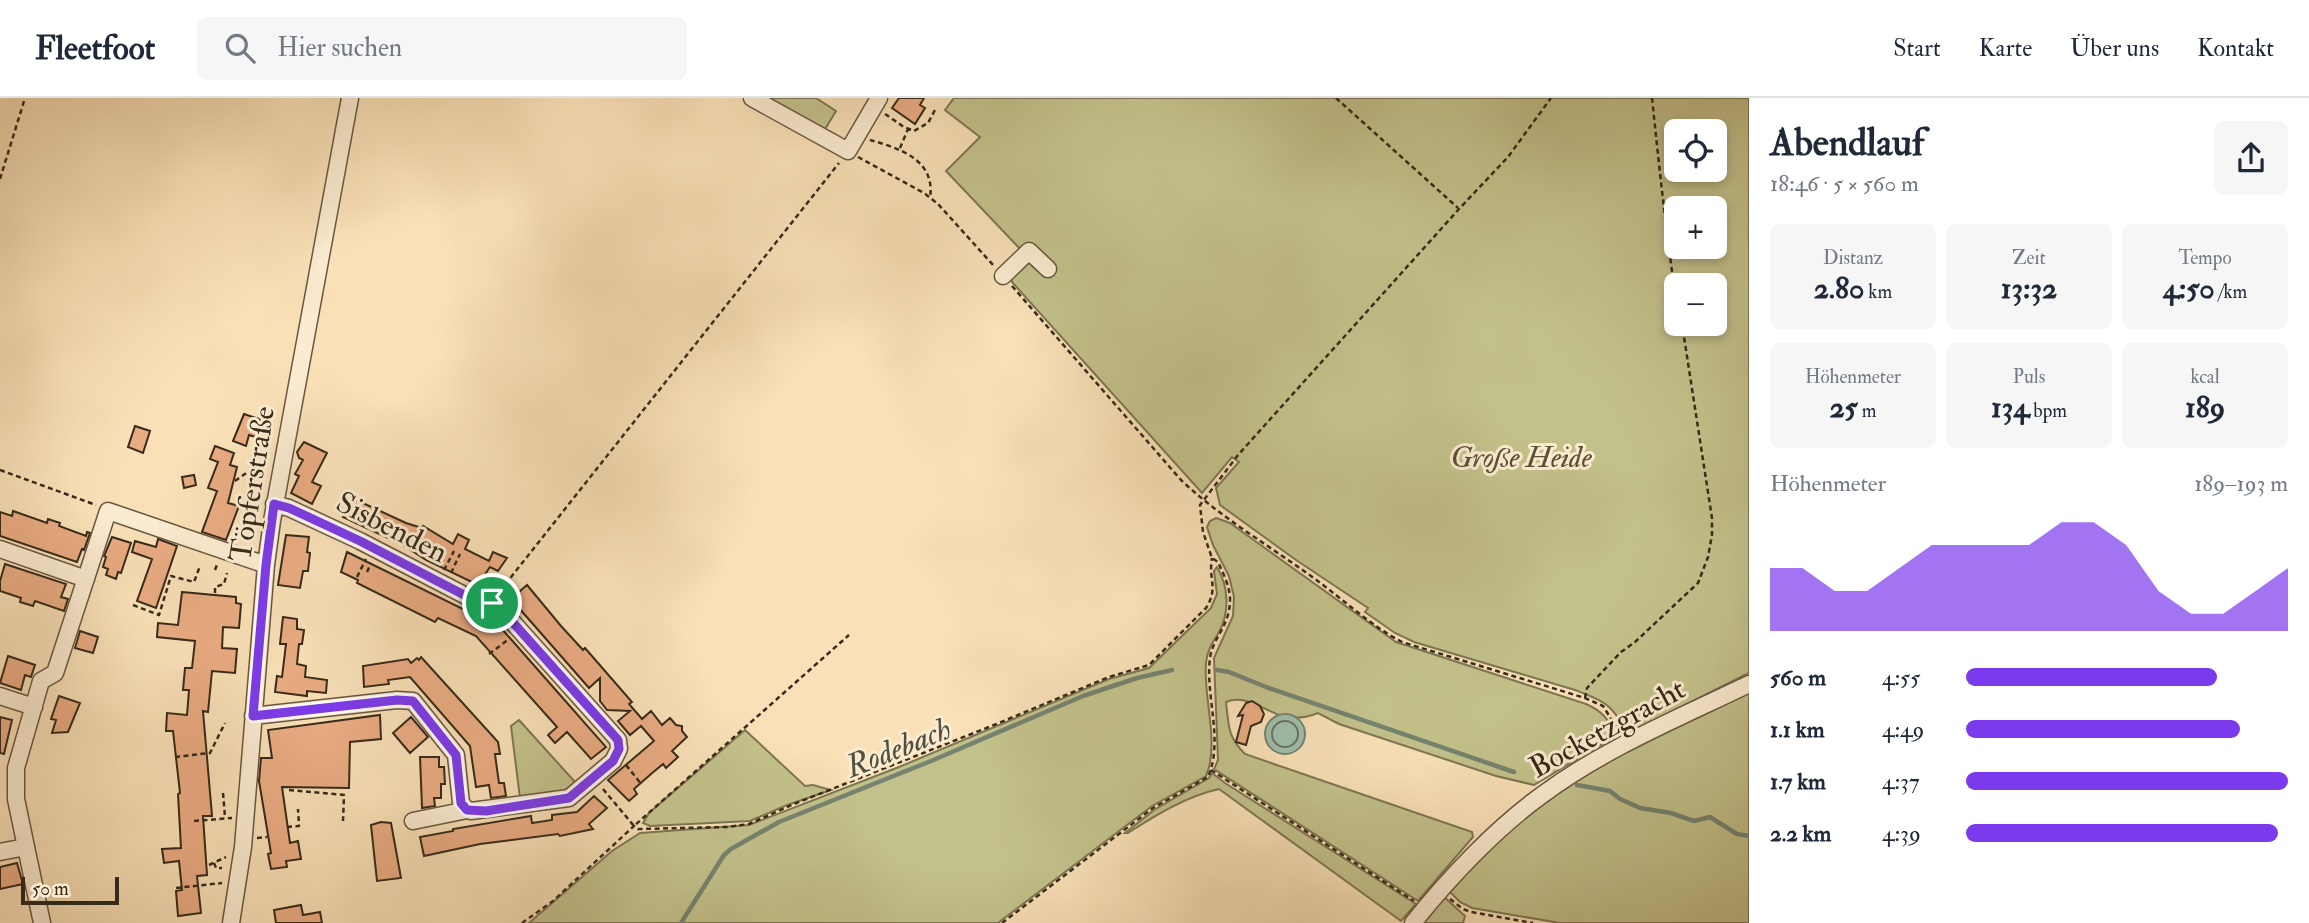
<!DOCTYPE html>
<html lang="de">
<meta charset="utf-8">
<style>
:root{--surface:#fff;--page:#f6f6f7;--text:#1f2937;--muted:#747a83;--line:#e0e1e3;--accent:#7c3aed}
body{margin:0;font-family:"IM FELL Double Pica",serif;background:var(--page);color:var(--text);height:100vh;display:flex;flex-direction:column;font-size:26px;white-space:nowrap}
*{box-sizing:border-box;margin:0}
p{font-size:23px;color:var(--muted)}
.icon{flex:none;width:38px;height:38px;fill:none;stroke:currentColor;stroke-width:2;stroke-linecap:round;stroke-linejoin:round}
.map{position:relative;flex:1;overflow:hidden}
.panel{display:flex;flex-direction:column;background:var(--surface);width:560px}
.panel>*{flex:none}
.buttons{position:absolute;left:1664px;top:21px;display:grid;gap:14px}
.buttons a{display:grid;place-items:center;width:63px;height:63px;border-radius:10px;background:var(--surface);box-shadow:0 4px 10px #0003;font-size:35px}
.scale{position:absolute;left:21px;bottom:18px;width:98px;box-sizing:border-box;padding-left:7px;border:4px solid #372a19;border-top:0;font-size:19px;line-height:24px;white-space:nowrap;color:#372a19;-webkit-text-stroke:5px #fbebd0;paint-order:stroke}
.pin{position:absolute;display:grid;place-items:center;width:60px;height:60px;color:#fff;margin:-30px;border:4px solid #fff;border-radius:50%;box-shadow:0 2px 7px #0007}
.round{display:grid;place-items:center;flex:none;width:74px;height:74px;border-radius:10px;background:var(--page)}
.overview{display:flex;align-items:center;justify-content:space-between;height:119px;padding:0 21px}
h1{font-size:38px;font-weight:800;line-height:52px}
.metrics{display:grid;grid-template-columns:repeat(3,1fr);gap:10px;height:119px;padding:7px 21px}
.metrics div{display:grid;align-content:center;border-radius:10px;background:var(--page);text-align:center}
.metrics b{font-size:30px;font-weight:800}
.metrics small{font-size:19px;font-weight:400}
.metrics p{font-size:19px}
.chart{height:196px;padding:14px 21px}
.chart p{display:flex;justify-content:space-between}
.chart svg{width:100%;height:126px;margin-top:7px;fill:var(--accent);opacity:.7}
ul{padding:0 21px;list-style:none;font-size:23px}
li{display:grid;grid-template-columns:112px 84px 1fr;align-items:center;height:52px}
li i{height:18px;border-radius:9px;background:var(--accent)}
header{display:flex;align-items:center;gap:42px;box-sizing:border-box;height:98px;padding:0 35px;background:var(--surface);border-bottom:2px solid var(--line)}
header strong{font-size:33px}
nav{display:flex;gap:38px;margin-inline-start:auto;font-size:24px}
.search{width:490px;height:63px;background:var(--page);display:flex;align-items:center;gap:18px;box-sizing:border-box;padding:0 24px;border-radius:10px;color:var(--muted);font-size:26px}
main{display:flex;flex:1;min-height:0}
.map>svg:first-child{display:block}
</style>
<header>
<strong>Fleetfoot</strong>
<div class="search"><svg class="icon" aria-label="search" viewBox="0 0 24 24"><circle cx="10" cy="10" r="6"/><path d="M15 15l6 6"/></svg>Hier suchen</div>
<nav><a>Start</a><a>Karte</a><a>Über uns</a><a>Kontakt</a></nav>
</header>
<main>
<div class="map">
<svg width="1749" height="825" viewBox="0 0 1749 825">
<rect width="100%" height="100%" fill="#f9e0b7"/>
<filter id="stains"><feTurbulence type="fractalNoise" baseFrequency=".00286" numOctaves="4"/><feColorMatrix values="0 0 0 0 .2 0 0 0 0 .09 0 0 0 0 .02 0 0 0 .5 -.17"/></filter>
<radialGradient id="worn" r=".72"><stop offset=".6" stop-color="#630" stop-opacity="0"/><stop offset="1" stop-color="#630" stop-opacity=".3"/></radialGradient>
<path fill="#c3c18b" stroke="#7d7652" stroke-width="2" fill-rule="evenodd" d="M773,0H816L836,13L824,33L771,4Z
M954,0H1749V575L1629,635C1609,605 1608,605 1575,592L1414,544L1395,535L1365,514L1368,510L1296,462L1220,407L1216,390L1239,364L1232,359L1202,395L1012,184L1011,179L1022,153L946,73L980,39L945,12ZM1676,33H1715V72H1676ZM1676,110H1715V149H1676ZM1676,187H1715V226H1676Z
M1216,420L1230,425L1396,544L1586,606C1604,614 1608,621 1615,638L1534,687L1496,678L1339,626L1318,615C1306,620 1292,621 1279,617C1263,611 1244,596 1226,604C1229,628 1227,638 1245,656L1472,734L1473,739L1418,803L1214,671L1218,662L1214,560L1233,518L1234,499L1229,478L1213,447L1207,429L1210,423Z
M1217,469C1229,489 1230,515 1218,536C1212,545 1207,553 1206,565C1203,601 1220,645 1206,678L1152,708L998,825H529L612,753L640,735L749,727L899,669L1109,581L1149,570L1211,510L1217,496L1214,473Z
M1749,593V825H1560L1472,810L1460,804L1448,792C1489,751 1529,712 1578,681C1631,646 1692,621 1749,593Z
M519,622L575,684L563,695L520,700L511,628Z
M745,632L805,688L813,687L831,692L787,707L750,723L650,728L643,725L649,715Z
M1212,675L1225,685L1416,806L1401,823L1219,691C1187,698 1156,717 1128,735H1125L1154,712L1209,680Z
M1442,797L1465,818L1463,825H1420Z"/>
<path fill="#9ebeaa" stroke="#758370" stroke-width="2" d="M1265 636a20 20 0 1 1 40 0a20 20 0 1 1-40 0Z"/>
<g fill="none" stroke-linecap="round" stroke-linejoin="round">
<path stroke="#6a7462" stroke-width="2" d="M1272 636a13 13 0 1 1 26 0a13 13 0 1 1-26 0Z"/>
<path stroke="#758370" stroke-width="4.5" d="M1217,572L1229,574L1266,589L1514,674
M1577,687L1610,693L1620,701L1640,710L1671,715L1694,723L1710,719L1737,736L1749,738
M681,825L724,757L731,751L779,724L931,663L1083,598L1137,580L1172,572"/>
</g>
<path fill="#e9ab82" stroke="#372a19" stroke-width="2" d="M899,0H924L920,7L925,10L915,26L892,10Z
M244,316L268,324L262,341L249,337L246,348L233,343Z
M135,328L150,333L143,355L128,349Z
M304,344L327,355L312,384L321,388L312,406L291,395L299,378L295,376L303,362L299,360L297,354Z
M215,348L234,355L230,367L237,369L228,405L239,408L226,442L202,434L217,393L208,390L218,364L210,361Z
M194,377L196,387L184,390L182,379Z
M352,400L406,425L422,430L423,428L453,446L458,436L469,442L465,451L489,463L493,454L507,460L498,473L490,469L478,487L426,462L403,447L343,419Z
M13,413L47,425L48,421L60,425L59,428L86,438L87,434L90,435L84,452L82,451L77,464L0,438V414L12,418Z
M286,437L309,439L307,454L310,455L308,473H303L300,490L278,487Z
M112,439L131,445L121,475L118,474L116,481L106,477L108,471L103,469L106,459L104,458Z
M158,441L177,448L156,510L137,503L152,461L132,454L135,443L156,449Z
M347,454L483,521L484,519L491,526L494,522L606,649L591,661L567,634L555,645L548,637L557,629L476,538L438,520L435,524L357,485L358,482L341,474Z
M5,466L66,486L61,499L68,501L64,513L35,503L33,508L20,504L21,500L0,493V483Z
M527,487L561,528L583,552L585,550L632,604L629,606L642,621L651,613L662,627L670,620L676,627L682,628V633L687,639L672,653L678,659L666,670L663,666L651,676L634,691L637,696L629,703L608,682L654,643L641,628L630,637L618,623L630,613L607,612L600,603V580L589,590L511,501Z
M182,494L236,499V505L241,506L239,530L223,529L222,550L237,551L235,575L212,573L208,614L203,613L212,718H203L207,777L197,778L201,815L178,818L176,793L182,792L179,763L164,765L162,751L181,750L178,696L180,695L173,633H166L167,615L187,617L189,592H183L185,570H192L195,543L157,539L158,525L178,527Z
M283,519L297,521V531L304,532L302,546H299L297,566L306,568L305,579L327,582L326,595L307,593V598L275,594L277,578L282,579L286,546H280Z
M80,533L98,539L93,555L75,550Z
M8,558L35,567L31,579L25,577L21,592L0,585Z
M421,559L498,644L500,656H495L497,671L499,685H504L506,698L491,700L489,687L476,689L470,648L410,579L388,582L389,586L364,589L363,568L408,561L411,565L417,560L419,562Z
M59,598L80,605L68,634L52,635L56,622L51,621Z
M1252,603L1260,608L1264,616L1261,624L1251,628L1246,647L1236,644L1243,617L1238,618L1246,605Z
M380,617L381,641L350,644L349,690L282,689L290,745L298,743L301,761L286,763L287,769L271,771L268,756L271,755L259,683L261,660H272L268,632Z
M0,619L12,622L4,656L0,655Z
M411,619L428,639L410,655L393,635Z
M420,659H439V669H444L445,686H441V700H434L435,708L422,710Z
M594,698L607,710L589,726L593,731L560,738L558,736L480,746L424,758L420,739L453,733V731L531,718L532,725L552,722V717L577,714Z
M381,724L391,725L401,780L377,783L371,727Z
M17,765L23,786L0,791V769Z
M301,807L303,817L320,814L322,825H276L274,812Z"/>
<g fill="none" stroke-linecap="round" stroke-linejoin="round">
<g stroke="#685840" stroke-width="19">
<path id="minor" d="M752,0L848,53L879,0
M1003,178L1029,153L1048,171
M0,451L86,481
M0,598L34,609
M253,618L397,602L413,603L456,657L461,705L467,712L471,713L569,700L613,663L619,651L618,642L500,510L492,505L468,499L360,443L289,410L274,406
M413,723L467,712
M26,749L42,825
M0,754L26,749L16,701V670L41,583L55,575L108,413L266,467
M231,825L243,749L266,467L272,423L350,0
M1413,825C1448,781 1496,730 1542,697C1605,650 1679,620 1749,586"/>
</g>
<path stroke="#372a19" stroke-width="2.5" stroke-dasharray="5 3.5" stroke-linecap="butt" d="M1336,0L1458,110
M1652,0C1659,67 1666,134 1676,201
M885,16L904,29L914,33L928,25L936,10
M870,42C898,50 936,61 930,100
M900,50L908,31
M858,59L924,95L938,106L994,168
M0,81L25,0
M1012,188L1181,382C1221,420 1270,448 1315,481C1344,502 1371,528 1402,544L1585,600L1603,608L1620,635
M0,372L96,407
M235,383L256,368
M215,472L218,464
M444,472L454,453
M367,474L371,465
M451,475L460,456
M357,479L366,461
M500,493L839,65
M215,495V489L224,486L227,475
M133,507L159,517L171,478L194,484L200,468
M489,556L509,541
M1585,600L1587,590L1621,554L1635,544L1698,485L1708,459L1712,437V420L1682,226
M175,659L210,655L225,625
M626,667L642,687
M1211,672L1414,803
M603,691L634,728L849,537
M289,692L344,697L343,723
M223,695L225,719
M194,723L232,720
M287,729L299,728L298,711
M257,740L267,739
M214,765L216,770H222
M209,767L226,759
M176,790L222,785
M1450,801L1463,811L1471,814L1533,825
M522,825L553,803L634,728L638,731L727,729L749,726L794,706L994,627L1109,579L1149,567L1206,510C1219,489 1208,482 1212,460
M1002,825L1153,710L1208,679C1224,642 1205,598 1210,560C1213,538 1231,528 1230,499C1229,487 1223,475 1218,464L1212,460L1203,434L1200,407L1238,357L1459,111L1508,59L1551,0"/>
<use href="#minor" stroke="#fbebd0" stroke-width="16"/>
</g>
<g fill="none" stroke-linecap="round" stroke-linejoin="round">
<g stroke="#fff" stroke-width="14">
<path id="route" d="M274,406L289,410L360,443L468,499L492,505L500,510L618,642L619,651L613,663L569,700L486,713L467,712L461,705L456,657L413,603L397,602L253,618L266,467Z"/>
</g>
<use href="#route" stroke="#7c3aed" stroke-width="9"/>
</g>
<g text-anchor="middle" stroke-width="6" stroke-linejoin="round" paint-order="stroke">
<g font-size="30" font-style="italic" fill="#5a5036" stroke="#fbebd0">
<text x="1521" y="369">Große Heide</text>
</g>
<g font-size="30" fill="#372a19" stroke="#fbebd0">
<text transform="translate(252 386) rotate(-81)" y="10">Töpferstraße</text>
<text transform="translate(392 429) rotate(27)" y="10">Sisbenden</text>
<text transform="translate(1607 630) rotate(-29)" y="10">Bocketzgracht</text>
</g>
<g font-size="32" font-style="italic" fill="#514f3d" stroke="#fbebd0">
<text transform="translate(898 649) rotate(-22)" y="11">Rodebach</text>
</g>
</g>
<rect width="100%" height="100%" filter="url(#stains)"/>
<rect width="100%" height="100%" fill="url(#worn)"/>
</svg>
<div class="buttons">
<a><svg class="icon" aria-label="locate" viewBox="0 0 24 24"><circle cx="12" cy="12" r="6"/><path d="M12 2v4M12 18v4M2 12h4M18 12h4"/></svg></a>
<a>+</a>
<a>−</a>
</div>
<div class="scale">50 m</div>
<div class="pin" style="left:492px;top:505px;background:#1e9e55"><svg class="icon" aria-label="arrive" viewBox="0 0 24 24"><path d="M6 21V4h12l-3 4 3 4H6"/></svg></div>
</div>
<section class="panel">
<div class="overview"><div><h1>Abendlauf</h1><p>18:46 · 5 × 560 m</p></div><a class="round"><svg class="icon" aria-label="share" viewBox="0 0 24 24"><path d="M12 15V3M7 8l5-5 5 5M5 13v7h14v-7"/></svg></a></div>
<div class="metrics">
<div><p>Distanz</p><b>2.80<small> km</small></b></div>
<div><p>Zeit</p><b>13:32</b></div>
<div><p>Tempo</p><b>4:50<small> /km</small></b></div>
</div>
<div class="metrics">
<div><p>Höhenmeter</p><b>25<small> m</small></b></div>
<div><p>Puls</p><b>134<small> bpm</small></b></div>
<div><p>kcal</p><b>189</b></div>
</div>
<div class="chart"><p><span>Höhenmeter</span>189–193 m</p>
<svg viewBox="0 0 160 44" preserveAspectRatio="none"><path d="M0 44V22L10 22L20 30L30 30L40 22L50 14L60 14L70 14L80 14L90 6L100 6L110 14L120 30L130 38L140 38L150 30L160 22V44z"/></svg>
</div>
<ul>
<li><b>560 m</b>4:55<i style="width:78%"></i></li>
<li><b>1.1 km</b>4:49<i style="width:85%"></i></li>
<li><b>1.7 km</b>4:37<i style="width:100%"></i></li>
<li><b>2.2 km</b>4:39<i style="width:97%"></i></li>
</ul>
</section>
</main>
